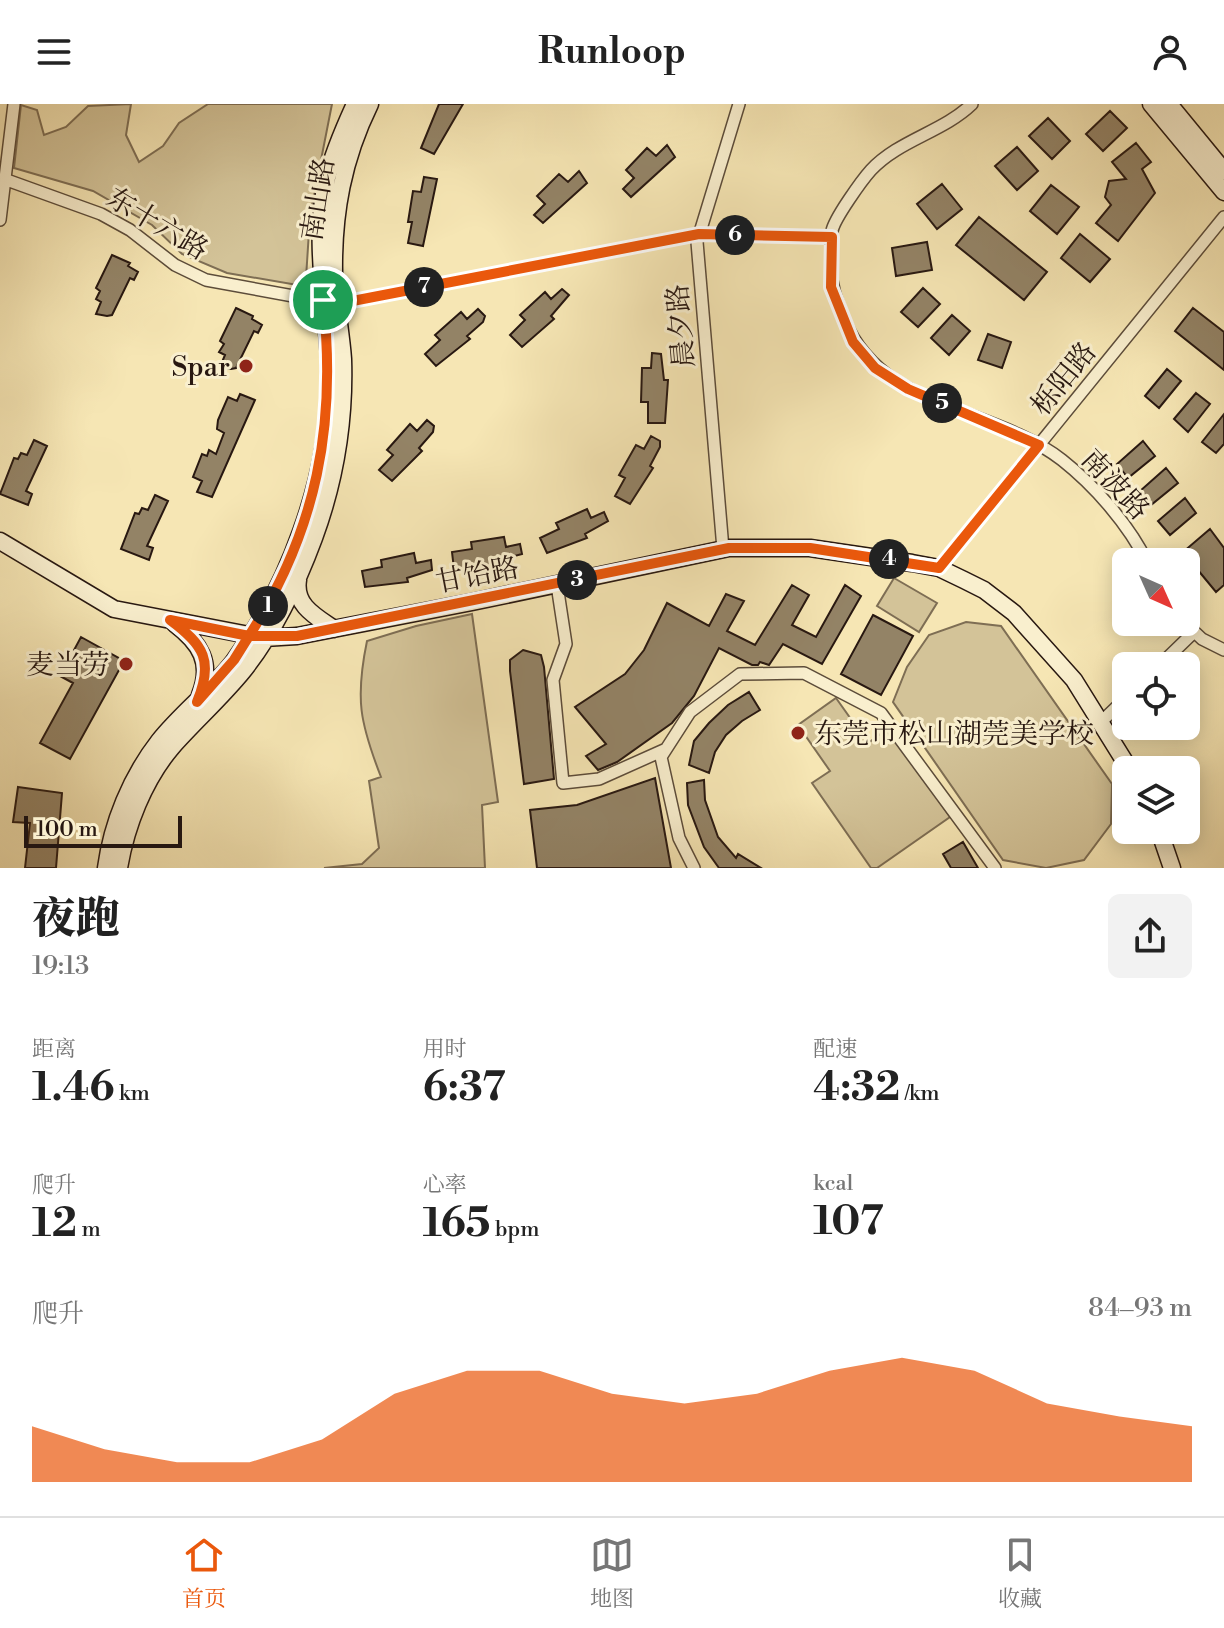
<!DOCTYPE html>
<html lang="zh">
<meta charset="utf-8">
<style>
:root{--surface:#fff;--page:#f2f2f2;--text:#222;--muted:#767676;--line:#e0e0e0;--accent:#ea580c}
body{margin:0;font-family:"Libre Bodoni","Noto Serif SC",serif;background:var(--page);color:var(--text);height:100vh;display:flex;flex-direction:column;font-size:30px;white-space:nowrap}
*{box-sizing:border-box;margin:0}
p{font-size:26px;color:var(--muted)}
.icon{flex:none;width:44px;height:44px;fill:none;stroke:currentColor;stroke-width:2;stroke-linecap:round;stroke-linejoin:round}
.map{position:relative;height:764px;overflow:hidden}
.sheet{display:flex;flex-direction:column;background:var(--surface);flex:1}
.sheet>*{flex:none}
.needle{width:52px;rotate:135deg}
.fabs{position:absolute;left:1112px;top:444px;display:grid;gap:16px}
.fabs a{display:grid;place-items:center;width:88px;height:88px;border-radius:12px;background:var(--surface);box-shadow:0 4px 20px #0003;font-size:40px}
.scale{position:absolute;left:24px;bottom:20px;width:158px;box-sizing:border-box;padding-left:8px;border:4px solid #281811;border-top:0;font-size:22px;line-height:28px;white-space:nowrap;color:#281811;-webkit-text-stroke:6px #f9efce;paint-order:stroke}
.pin{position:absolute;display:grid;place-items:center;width:68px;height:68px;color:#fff;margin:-34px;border:4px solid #fff;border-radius:50%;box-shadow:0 2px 8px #0007}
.km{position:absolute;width:40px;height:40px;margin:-20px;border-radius:50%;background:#222;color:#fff;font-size:22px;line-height:40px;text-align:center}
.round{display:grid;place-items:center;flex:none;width:84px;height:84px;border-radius:12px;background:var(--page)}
.overview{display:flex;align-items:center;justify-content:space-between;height:136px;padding:0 32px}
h1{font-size:44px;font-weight:800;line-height:60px}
.figures{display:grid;grid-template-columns:repeat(3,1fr);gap:12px;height:136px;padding:8px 32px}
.figures div{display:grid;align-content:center}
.figures b{font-size:40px;font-weight:800}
.figures small{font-size:22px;font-weight:400}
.figures p{font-size:22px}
.chart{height:224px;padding:16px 32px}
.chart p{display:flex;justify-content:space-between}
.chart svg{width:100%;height:144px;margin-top:8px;fill:var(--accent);opacity:.7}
header{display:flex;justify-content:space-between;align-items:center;height:104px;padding:0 32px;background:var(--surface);font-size:36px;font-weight:800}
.tab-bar{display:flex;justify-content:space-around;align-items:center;height:112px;border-top:2px solid var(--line);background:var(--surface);font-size:22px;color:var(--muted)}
.tab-bar a{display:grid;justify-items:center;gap:4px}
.tab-bar .active{color:var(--accent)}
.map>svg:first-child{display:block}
</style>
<header><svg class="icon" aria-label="menu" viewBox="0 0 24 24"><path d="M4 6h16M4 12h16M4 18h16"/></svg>Runloop<svg class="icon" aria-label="person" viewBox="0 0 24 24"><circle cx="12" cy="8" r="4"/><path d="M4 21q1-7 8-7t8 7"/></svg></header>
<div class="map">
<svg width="1224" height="764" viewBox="0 0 1224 764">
<rect width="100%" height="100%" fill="#f6e6b4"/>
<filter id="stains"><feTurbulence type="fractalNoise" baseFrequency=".0025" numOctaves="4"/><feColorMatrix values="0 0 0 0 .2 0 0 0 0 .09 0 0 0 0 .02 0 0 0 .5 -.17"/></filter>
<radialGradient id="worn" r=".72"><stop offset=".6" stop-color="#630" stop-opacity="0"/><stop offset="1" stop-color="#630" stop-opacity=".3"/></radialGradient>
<path fill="#d3c398" stroke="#7e6e54" stroke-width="2" d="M131,0L126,31L139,58L163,42L179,19L208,0H332L310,112L306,174L309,183L227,169L182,150L152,121L93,87L14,64L21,1L37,6L44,31L66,23L88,2Z
M894,474L937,499L919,528L877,502Z
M472,510L498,698L482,701L485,764H324L362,760L379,744L369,677L381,673C360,619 355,595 367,537L416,522Z
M966,518L1001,522L1112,680L1111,720L1084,756L1046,764L1003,756L893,598L907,563L929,531Z
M836,594L868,639L889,624L950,713L877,764H871L812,679L830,667L798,621Z"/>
<path fill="#938366" stroke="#281811" stroke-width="2" d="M439,0H463L434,50L421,44Z
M1110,7L1127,24L1103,47L1086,30Z
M1048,14L1070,37L1052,55L1029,32Z
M1136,39L1151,58L1142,65L1155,89L1118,137L1096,119L1111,101L1105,93L1109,77L1126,75L1112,58Z
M667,41L675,53L631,93L623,85L634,74L626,66L647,44L656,52Z
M1017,43L1038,67L1017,86L995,62Z
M579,67L587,79L543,119L534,111L545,100L537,92L559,70L568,78Z
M424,73L437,75L423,142L408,139L412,118H408L413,87L421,88Z
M942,80L962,105L937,125L917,100Z
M1051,81L1079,103L1057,130L1030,107Z
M979,113L1047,168L1024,196L956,141Z
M1080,130L1110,155L1090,178L1061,154Z
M927,138L932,166L896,172L892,144Z
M112,151L130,159L128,162L138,168L134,176L130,174L112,211L107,212L96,210L101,198L96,195L100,187L96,184Z
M923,184L940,200L918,223L901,208Z
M562,185L569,191L551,212L554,215L522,243L510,231L525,216L520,211L545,188L551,195Z
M236,204L253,212L252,215L262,221L258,229L254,227L236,264L231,265L220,263L225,251L219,248L224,240L220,237Z
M1193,204L1224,228V266L1175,227Z
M478,205L485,212L483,218L467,232L470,235L436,262L425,250L440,236L435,231L461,208L467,215Z
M952,211L970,227L949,251L931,234Z
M988,230L1011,238L1002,264L978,256Z
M652,249L661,250L664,276H668L665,319H648V298H641L642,264H651Z
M1167,265L1181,277L1159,304L1145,292Z
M1196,289L1210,300L1188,328L1174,315Z
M240,290L255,296L212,393L197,388L202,377L193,373L202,350L207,352L209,346L216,350L224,329L217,325L218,316L228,293L237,297Z
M1224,310V340L1216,349L1202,338Z
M427,316L434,322L433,328L419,344L422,347L392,377L379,366L393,351L387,346L410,320L417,327Z
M651,332L660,337V343L650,362L653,364L630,400L615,392L625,374L619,371L636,341L644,345Z
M34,336L47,342L26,387L32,390L28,401L0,390L14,354L18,355L21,349L27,351Z
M1143,337L1155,352L1128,374L1117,360Z
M1166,364L1178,379L1151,401L1140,387Z
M155,391L168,397L147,442L153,444L149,456L121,445L135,409L139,410L142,404L148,406Z
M1185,394L1196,409L1170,431L1158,417Z
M587,405L591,414L604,408L608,417L585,430L587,434L547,449L540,434L559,425L556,419Z
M1210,425L1224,444V481L1216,488L1183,448Z
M504,433L506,443L520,440L522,450L496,457L497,461L454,465L452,448L472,445L471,438Z
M414,449L416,459L431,456L432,466L407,474L408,478L365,483L362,467L382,463L381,456Z
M792,481L809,491L792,521L816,533L845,481L861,492L822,560L783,540L769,561L760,558L758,561H752L719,544L694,592L672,619L617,658L598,666L586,652L606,640L575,603L625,570L644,546L667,499L709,522L726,490L744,497L727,527L755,541Z
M873,511L913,532L881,591L841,570Z
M81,533L124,557L70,655L40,639L73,579L60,572Z
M523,546L541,551L544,563L554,675L524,680L510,567V556Z
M749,588L760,606L742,617L726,631L715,648L709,669L689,661L694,637L709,619L728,601Z
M655,674L671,764H537L530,706L577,701Z
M704,676L705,696L718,733L736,754L738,750L761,764H719L704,743L688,701L687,679Z
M18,683L62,689L56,764H25L30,719L13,718Z
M963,738L978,764H951L943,750Z"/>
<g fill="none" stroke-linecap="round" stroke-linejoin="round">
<g stroke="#5c4c3a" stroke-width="14">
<path id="street" d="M972,0C943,28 899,36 871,66C862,76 834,115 832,127C830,138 832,152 831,163C831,183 837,197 844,215C881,307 993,302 1062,356C1095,382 1129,421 1147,458
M4,75L101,110L130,126L175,161L206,176L337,200L699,130L832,133
M0,116L14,0
M723,445L697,138L739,0
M939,464L1224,113
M557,481L566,540L553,576L563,679L599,675L664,646
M1184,518L1202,535L1224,546
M1159,562L1193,529
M1101,618L1126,594
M694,764L679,734L661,653L690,608L740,570L804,569L881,609L995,764"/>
</g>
<g stroke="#281811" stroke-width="19">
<path id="secondary" d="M1151,0L1224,88
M1169,0L1224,67
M0,437L114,505L264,534L297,532L472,498L729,444H810L912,459L939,464L964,476L984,486L1014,509L1074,576L1130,666
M298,476C294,501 315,512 334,525
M175,520C200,539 213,559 200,591
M1159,726L1172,764
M106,764C112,719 131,673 159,637C182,608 212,586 234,557C262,518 285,473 301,428C321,373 332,314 329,255C326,195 313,134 327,74C333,49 344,24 355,0
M119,764C126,722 144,676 172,643C195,617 221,594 243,567C274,528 297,480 314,434C335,377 345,315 343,255C341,227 335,199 334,170C333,109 343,55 370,0"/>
</g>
<use href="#street" stroke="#f9efce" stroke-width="11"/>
<use href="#secondary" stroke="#f9efce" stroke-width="16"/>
</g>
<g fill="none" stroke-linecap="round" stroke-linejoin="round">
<g stroke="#fff" stroke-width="16">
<path id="route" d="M323,196C337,320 317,426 249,532L170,516C204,541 214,557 197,598L234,556L249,532H297L729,444H810L939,464L1039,341L908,285L875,264L853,238L831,183L832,133L699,130L337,200L323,196"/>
</g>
<use href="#route" stroke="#ea580c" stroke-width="10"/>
</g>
<g fill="#8f2418" stroke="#f9efce" stroke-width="3">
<circle cx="246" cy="262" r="8"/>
<circle cx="126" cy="560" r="8"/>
<circle cx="798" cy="629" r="8"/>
</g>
<g text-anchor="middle" stroke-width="6" stroke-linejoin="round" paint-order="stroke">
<g font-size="28" fill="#281811" stroke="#f9efce">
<text transform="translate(317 95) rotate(-81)" y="10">南山路</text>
<text transform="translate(158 119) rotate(31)" y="10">东十六路</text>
<text transform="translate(680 222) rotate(-95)" y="10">晨夕路</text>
<text transform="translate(1063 274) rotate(-51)" y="10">栎阳路</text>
<text transform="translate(1116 380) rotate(47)" y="10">南波路</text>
<text transform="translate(477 470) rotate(-11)" y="10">甘饴路</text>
</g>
<g font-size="28" fill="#281811" stroke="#f9efce" text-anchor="end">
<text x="230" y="272">Spar</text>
<text x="110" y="570">麦当劳</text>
<text x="814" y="639" text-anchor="start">东莞市松山湖莞美学校</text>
</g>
</g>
<rect width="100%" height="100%" filter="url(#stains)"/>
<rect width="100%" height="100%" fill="url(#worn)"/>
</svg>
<div class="fabs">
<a><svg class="needle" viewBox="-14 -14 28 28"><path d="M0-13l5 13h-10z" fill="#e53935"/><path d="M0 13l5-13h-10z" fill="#767676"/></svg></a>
<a><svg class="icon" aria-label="locate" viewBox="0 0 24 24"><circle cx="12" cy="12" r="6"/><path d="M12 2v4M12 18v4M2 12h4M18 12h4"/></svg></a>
<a><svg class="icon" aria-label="layers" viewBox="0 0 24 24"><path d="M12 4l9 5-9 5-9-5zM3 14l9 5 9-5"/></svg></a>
</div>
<div class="scale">100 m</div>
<div class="pin" style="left:323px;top:196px;background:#1e9e55"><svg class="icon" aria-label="arrive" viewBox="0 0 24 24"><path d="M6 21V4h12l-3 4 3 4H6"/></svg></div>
<b class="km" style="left:268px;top:502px">1</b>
<b class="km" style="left:577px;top:476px">3</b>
<b class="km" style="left:889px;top:455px">4</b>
<b class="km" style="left:942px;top:299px">5</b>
<b class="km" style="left:735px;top:131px">6</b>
<b class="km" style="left:424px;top:183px">7</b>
</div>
<section class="sheet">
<div class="overview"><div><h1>夜跑</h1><p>19:13</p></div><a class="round"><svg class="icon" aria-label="share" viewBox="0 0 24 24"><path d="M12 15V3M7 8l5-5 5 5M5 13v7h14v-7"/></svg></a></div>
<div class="figures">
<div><p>距离</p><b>1.46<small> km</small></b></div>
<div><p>用时</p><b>6:37</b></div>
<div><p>配速</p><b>4:32<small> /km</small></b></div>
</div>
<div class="figures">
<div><p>爬升</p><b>12<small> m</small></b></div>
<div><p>心率</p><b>165<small> bpm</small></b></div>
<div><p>kcal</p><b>107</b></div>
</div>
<div class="chart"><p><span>爬升</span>84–93 m</p>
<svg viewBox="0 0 160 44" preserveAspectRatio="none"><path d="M0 44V27L10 34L20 38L30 38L40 31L50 17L60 10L70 10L80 17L90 20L100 17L110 10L120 6L130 10L140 20L150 24L160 27V44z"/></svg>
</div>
</section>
<nav class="tab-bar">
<a class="active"><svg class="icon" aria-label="home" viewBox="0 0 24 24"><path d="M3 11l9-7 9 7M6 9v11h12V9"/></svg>首页</a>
<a><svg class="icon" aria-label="map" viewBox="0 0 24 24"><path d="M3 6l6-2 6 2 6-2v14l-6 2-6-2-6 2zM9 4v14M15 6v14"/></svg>地图</a>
<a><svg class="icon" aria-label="saved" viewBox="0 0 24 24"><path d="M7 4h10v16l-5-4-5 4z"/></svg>收藏</a>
</nav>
